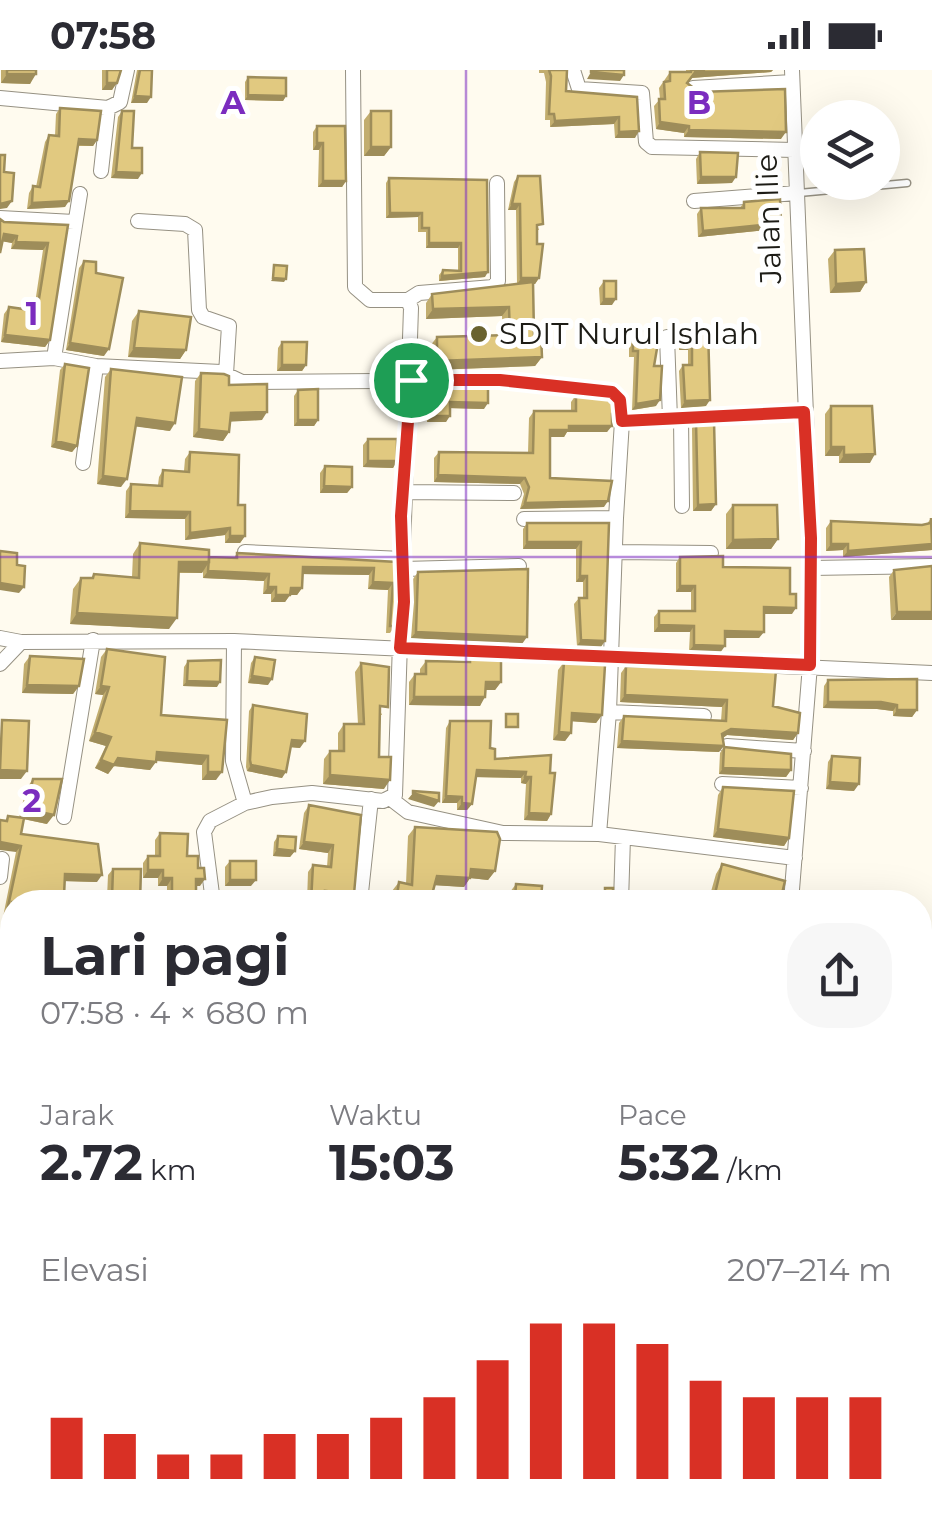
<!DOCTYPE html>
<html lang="id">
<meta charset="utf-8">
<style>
:root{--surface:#fff;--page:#f7f7f7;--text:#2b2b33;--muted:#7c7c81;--accent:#d93025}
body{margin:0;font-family:Montserrat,sans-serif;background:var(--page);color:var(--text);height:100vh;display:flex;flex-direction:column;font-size:38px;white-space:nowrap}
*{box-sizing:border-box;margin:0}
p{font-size:32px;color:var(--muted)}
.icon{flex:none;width:55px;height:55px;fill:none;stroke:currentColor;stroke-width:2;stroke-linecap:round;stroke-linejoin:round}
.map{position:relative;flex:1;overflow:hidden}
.details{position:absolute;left:0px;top:820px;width:932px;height:642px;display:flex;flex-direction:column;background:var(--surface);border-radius:40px 40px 0 0;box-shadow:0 10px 40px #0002}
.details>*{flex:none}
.tools{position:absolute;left:800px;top:30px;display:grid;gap:20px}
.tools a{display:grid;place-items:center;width:100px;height:100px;border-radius:50%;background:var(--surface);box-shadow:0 10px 40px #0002;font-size:50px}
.pin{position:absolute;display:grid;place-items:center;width:85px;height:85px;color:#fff;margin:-42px;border:5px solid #fff;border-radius:50%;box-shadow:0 2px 10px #0007}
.round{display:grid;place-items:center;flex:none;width:105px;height:105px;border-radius:40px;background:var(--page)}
.head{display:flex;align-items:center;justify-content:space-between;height:170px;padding:0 40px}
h1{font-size:55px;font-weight:700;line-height:75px}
.stats{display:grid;grid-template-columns:repeat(3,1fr);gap:15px;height:170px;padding:10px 40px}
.stats div{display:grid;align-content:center}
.stats b{font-size:50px;font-weight:700}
.stats small{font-size:28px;font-weight:400}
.stats p{font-size:28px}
.chart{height:280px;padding:20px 40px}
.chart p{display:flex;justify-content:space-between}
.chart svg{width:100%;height:180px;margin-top:10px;stroke:var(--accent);stroke-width:6}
.status{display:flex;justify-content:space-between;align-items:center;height:70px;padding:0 50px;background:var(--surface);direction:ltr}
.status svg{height:28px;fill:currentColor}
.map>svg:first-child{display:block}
</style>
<div class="status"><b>07:58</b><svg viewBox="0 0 49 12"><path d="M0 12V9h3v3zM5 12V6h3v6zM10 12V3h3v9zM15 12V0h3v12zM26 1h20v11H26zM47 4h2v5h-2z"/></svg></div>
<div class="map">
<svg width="932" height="1462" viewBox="0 0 932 1462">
<rect width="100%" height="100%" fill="#fffbef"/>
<path fill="#5fc7cb" d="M0,1338L12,1342V1429L0,1423Z
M59,1450H174L187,1462H71Z"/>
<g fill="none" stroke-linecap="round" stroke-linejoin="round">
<g stroke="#969183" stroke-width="9">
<path id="lane" d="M799,123L907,113
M924,1386L932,1344"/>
</g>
<g stroke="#969183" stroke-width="16">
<path id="street" d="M573,0L579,19L642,23L646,72L652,77L794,80
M693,18L792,12
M0,28L108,38L101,101
M108,38L120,32L127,0
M694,131L796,123
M0,148L74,152
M138,151L185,154L195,160L199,240L203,247L229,256L226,304
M408,230L419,223L493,217L498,211L497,113
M667,267L670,349
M54,288L96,296L221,302L242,312L500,310L612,322L620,330L622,351
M0,291L54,288L80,124
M681,348L682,436
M83,393L96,296
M403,422L514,423
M616,448L622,351L803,342
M524,449L616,448L609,642L704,646
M245,482L403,489
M617,482L711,483
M811,498L932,496
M403,499L519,496
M0,568L21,572L234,571
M0,594L21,572
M727,676L804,681
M722,714L801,718
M391,729L408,742L503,763L599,764L795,788
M245,733L233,691L234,571L932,603
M64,747L93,570
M599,764L609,642
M0,807L2,789
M213,832L204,762L210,751L245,733L272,727L312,723L383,731L395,725L411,238L408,230H370L355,217L353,0
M360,832L371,729
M621,832L623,767
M791,832L810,595L811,468L792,0
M0,870L12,871
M0,1013L12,1015
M920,1386L932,1391
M318,1462L323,1450
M386,1462L391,1450"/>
</g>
<g stroke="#969183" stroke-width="22">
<path id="secondary" d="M0,1292L12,1295
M290,1450L307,1462"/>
</g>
<use href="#lane" stroke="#fff" stroke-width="6"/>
<use href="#street" stroke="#fff" stroke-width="14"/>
<use href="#secondary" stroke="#f2e3fb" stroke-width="20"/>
</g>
<path fill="#c2ad6e" d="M1,0H36L30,14L1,13Z
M102,0H121L112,20H102Z
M137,0H152L147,33H131Z
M539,0H567L566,21L637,27L635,68H615L614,54L550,57V50H545L546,12L544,3H539Z
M686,0H773L771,2L691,8L688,13L699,22L781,69L684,67V63L656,59L654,36L660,29L659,18L670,2H686Z
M248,7L286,26L283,31L245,30V12Z
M60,38L97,70L93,76H78L65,137L27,139L29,123L33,116L36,117L45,72L49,65L55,66L56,44Z
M122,41L132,78L138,109L111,108L118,47Z
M371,41L391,77L384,86H364V50Z
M317,56L346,111L342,117H318L319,80H313V62Z
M700,82L732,113L697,114L696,89Z
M518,106L539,160H537L539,208L535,214H533L534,264L542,287L535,296L431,300L430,276L437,267L503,265L502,246L426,249V233L432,224L517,214L516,140H508L514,112Z
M389,108L487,110L485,207L439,211V205L443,200H458V178H426V162H418V147L386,148V113Z
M744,132L781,153L777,159L698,167L697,144L701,138H740Z
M4,152L68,155L50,270L45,277L1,272L4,244L9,237L34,240L43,180L11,179L12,173L3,171Z
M835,180L866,212L860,222L830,223L828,189Z
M84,191L96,203L104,286L66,280L79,198Z
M604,211L612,235H600L599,218Z
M139,241L186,280L180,289L128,287L132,251Z
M683,258H708L706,336L681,338L679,301L683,295H688V280H679V264Z
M638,261L654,296L656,336L632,340L634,287H629V276L634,270V267Z
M282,272L306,295L302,301H277L278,278Z
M65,294L77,376L72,382L51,377L60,300Z
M111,299L170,361L136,356L121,417L97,414L105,307Z
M201,303L229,315L262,350L230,351L229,362L223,371L193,367L195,311Z
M432,315L484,339L450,338L446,352H427V321Z
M298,320L318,350L314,356H294V326Z
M576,325L615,344L607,362H567L564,367H550V408L604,437L520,439L524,424L520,414L434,412V388L439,382L528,383L529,348L534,341H571V332Z
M831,336L870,393H839V386H825V344Z
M696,352L716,434L711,441H693L692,358Z
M368,369L397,391L393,398L363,397V375Z
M190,382L238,435L245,466L240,473H225V465L185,470V449L125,448L126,421L131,414L158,415L159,407L163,400L184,401L185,389Z
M325,396L352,417L347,423H320V403Z
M733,435L778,469L771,479H726V444Z
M931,448L932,480L843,487V480L826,481V458L831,451L922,455L927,454Z
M527,453H609L601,577L577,576L574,534L579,528H583V512H576V479H523V459Z
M140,473L209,487L234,488L237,483L397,492L395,556L390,563H386L388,520L368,519L369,505L303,504L302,518L297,525H290L285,532H271V524H263L264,511L203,508V500L202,503H179L169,559L70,554L73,519L81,508H91L94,504L132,507L133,484Z
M680,487L723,497L790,524L792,544H764L759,568H725L720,583L689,581L690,562H654V547L659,541H691V522H676V493Z
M932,496L891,550L889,507L894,500Z
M418,502L522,574L411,568L413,509Z
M107,579L161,645L227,650L216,710H202V695L156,691L150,700L114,696L108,704L95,698L106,676L89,671L103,625L95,624L101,587Z
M470,584L501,612L495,620H486L480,636L409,635V612L415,604H420V599L426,591L465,592Z
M30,586L79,616L73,624L22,623L24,594Z
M255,587L268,615L248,613L251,593Z
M188,591L217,617L183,616L184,597Z
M564,592L602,645L596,653L572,651L571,663L565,671L553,670L558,600Z
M361,593L382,645H380L379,687L384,719L323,714L324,689L330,681H338V663L344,654H358L355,602Z
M626,596L773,636L798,663L793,670L727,665L723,668L719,682L617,678L619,653L624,646L721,651L722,637L620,632L621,603Z
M828,610L917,640L912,647L893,646V641L877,639L823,638L824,616Z
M253,635L300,678L291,677L282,708L247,701L246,697L249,641Z
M450,651L490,678L495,689L550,703L551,744L547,751L524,750L526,714L521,713V708L476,707L472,734L467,740H457V733H442L446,658Z
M724,677L791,700L786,707L719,704L720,683Z
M832,686L854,721L826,719L828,692Z
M33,709L47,754L23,749L21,764L97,812L65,811L64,826L107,828L108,805L113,799L140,832H12V854L2,852L16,782L5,751L8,746L19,748L26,719Z
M723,717L789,768L784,776L713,767L718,725Z
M309,735L361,745L349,831L325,829V832H307L308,802L313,795L327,797L328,783L299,779L304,743Z
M415,757L495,801L488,810L470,808L464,817L435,815L430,832H391L392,821L399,812L406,814L408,766Z
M160,763L187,786L198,798L200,816H196V832H167V816H158V808H143V793L148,786H155V770Z
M278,766L295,781L290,787L273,786L274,772Z
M230,791L251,816H225V797Z
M722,794L780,832H708L716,804Z
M516,814L541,832H498L500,828L510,829V822Z
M12,986V1002H7L9,991Z
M333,1450H382L379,1462H330Z"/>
<path fill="#9e8d5a" d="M773,0L771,2L691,8L696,1Z
M591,2L624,5L620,11L587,9Z
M7,4H36L30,14L1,13Z
M107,13H117L112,20H102Z
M248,25L286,26L283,31L245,30Z
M135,26L151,27L147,33H131Z
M619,47L614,54L550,57L555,51Z
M660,52L689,56L684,63L656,59Z
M689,60L786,62L781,69L684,67Z
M639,61L635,68H615L619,62Z
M79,69L97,70L93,76L75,75Z
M317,73H323L319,80H313Z
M371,77H391L384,86H364Z
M116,102L142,103L138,109L111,108Z
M701,107H736L732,113L697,114Z
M323,111H346L342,117H318Z
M12,131L7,138L0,139V134Z
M69,131L65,137L27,139L32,133Z
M512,134H520L516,140H508Z
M390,143H422L418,147L386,148Z
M781,153L777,159L698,167L703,161Z
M4,164L17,166L12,173L0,171Z
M16,172L48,173L43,180L11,179Z
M429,173H461L458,178H426Z
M488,202L485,207L439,211L442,206Z
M273,208L286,209L284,212L271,211Z
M521,208H539L535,214L517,215Z
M866,212L860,222L830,223L836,214Z
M604,229H616L612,235H600Z
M509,237L502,246L426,249L433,239Z
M5,265L50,270L45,277L1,272Z
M70,273L109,279L104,286L66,280Z
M684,274H692L688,280H679Z
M134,278L186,280L180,289L128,287Z
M542,287L535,296L431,300L437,291Z
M282,295H306L302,301H277Z
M660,330L656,336L632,340L636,334Z
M710,330L706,336L681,338L685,331Z
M450,332L488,333L484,339L446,338Z
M267,342L262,350L225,352L231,343Z
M431,346H450L446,352H427Z
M137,348L175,353L170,361L132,356Z
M298,350H318L314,356H294Z
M569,356H612L607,362H567L564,367H545L550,360Z
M199,359L229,362L223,371L193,367Z
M56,371L77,376L72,382L51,377Z
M831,377H844L839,386H825Z
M875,384L870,393H839L844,385Z
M368,391H397L393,398L363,397Z
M438,405L525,408L520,414L434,412Z
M103,406L127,409L121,417L97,414Z
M324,416L352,417L347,423H320Z
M608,431L604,437L520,439L525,433Z
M716,434L711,441H693L698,435Z
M130,441L190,442L185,449L125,448Z
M230,458L225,465L185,470L190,463Z
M230,466H245L240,473H225Z
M778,469L771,479H726L733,470Z
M527,472H581L576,479H523Z
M831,474H848L843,480L826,481Z
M932,474V480L843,487L848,481Z
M179,492H209L202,503L171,502Z
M303,497L374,498L369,505L298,504Z
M208,501L269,504L264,511L203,508Z
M580,506H587L583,512H576Z
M373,512L393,513L388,520L368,519Z
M0,513L24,517L19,523L0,520Z
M680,516H695L691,522H676Z
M268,517H276L271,524H263Z
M291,518H302L297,525H286Z
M276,525H290L285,532H271Z
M764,537L796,538L792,544H760Z
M897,542H932V550H891Z
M77,543L177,548L169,559L70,554Z
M659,555L694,556L690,562H654Z
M725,561L764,562L759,568H721Z
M416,562L527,567L522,574L411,568Z
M581,570L605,571L601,577L577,576Z
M694,575L725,576L720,583L689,581Z
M252,606L272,609L268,615L248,613Z
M187,611L220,612L217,617L183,616Z
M486,612H501L495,620H480Z
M27,615L79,616L73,624L22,623Z
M101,616L109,617L103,625L95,624Z
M625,625L727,630L722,637L620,632Z
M414,627H485L480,636L409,635Z
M828,632H881L897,635L893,641L877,639L823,638Z
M897,640H917L912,647L893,646Z
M572,643L602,645L596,653L567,651Z
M731,659L798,663L793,670L727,665L718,671L722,664Z
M95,662L111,667L106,676L89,671Z
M559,662L571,663L565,671L553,670Z
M292,670L305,671L300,678L288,677Z
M622,671L724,676L719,682L617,678Z
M157,682L208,686L202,695L151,690Z
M118,688L156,692L150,700L114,696L108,704L95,698L101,690Z
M251,695L286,702L282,708L247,701Z
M723,698L791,700L786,707L719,704Z
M0,700L27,701L21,709H0Z
M477,700L526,702L521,708L472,707Z
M208,702H222L216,710H202Z
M330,705L390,710L384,719L323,714Z
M525,707H531L526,714L521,713Z
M830,712L859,714L854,721L826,719Z
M413,723L439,731L434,737L408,729Z
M446,726L462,727L457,733H442Z
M462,733L472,734L467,740H457Z
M26,739L54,745L47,754L19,748Z
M529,743L551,744L547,751L524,750Z
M718,759L789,768L784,776L713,767Z
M0,772L21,776L16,782L0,780Z
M304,772L333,775L328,783L299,779Z
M277,779L295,781L290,787L273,786Z
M471,799L495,801L488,810L470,808L464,817L431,815L437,806Z
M148,800H163L158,808H143Z
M65,804L102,805L97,812L61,811Z
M163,808H172L167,816H158Z
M196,809H205L200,816H191Z
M230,810H256L251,816H225Z
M325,821L354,824L349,831L320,828Z
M172,825H181L176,832H167Z
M714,828L731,832H710Z
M6,846L12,847V854L2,852Z
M0,1044L12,1045V1056L0,1054Z
M0,1114L12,1116L11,1125L0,1124Z"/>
<path fill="#e1c980" stroke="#9e8d5a" stroke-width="2.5" d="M7,0H36V4H7Z
M107,0H121L117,13H107Z
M140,0H152L151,27L135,26Z
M549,0H567L566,21L637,27L639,61L619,62V47L555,51L554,44H549L551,6Z
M591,0H624V5L591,2Z
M691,0H705L696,1L687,13L699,22L785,19L786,62L689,60V56L660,52L659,29H665L664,12L670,11V2H691Z
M248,7L286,8V26L248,25Z
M60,38L101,41L97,70L79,69L69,131L32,133L33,116L40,117L49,65L59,66Z
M122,41H134L132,78H142V103L116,102Z
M371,41H391V77H371Z
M317,56H345L346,111H323V73H317Z
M700,82L738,83L736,107H701Z
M0,85H5L4,102L14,103L12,131L0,134Z
M518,106H540L543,154L537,155V174H543L539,208H521L520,134H512Z
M389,108L487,110L488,202L442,206L443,200L461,201V173H429V158H422V143H390Z
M780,129L781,153L703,161L701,138H744V132Z
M0,149L4,152L68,155L50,270L5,265L9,237L37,241L48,173L16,172L17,166L4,164L0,183Z
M864,179L866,212L836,214L835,180Z
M84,191L96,192V203L123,208L109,279L70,273Z
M274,195L287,196L286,209L273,208Z
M604,211H616V229H604Z
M533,212L534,264H541L542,287L437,291V267L510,265L509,237L433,239L432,224Z
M139,241L191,247L186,280L134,278Z
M683,258H708L710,330L685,331L683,295H692V274H684Z
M638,261H660L654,296H662L660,330L636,334L638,281H633V270H638Z
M282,272H307L306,295H282Z
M65,294L89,298L77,376L56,371Z
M111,299L182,307L175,353L137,348L127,409L103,406Z
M201,303L224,304L229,306V315L267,314V342L231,343L229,362L199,359Z
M488,314V333L450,332V346H431L432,315Z
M318,319V350H298V320Z
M576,325L612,326L615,344H612V356H569V360H550V408L612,411L608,431L525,433L529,417L525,408L438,405L439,382L533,383L534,341H576Z
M831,336H872L875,384L844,385V377H831Z
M714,351L716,434L698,435L696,352Z
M368,369H397V391H368Z
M190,382L239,385L238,435H245V466H230V458L190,463V442L130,441L131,414L162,416L163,400L189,402Z
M325,396L352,397V417L324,416Z
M733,435H777L778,469L733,470Z
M931,448L932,474L848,481V474H831V451L922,455L931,453Z
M527,453H609L605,571L581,570L579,528H587V506H580L581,472H527Z
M140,473L209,480V492H179L177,548L77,543L81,508H93L94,504L139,508Z
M0,481L17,483V495L25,496L24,517L0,513Z
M237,483L397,492L395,556H390L393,513L373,512L374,498L303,497L302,518H291L290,525H276V517H268L269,504L208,501L209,487L237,488Z
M723,486V497L790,498V524H796V538L764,537V562L725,561V576L694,575V556L659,555V541H695V516H680V487Z
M932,496V542H897L894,500Z
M528,499L527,567L416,562L418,502Z
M107,579L165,587L161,645L227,650L222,702H208V686L157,682L156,692L118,688L114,695L101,690L111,667L95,662L109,617L101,616Z
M470,584L501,590V612H486L485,627H414L415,604H426V591L470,592Z
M30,586L84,589L79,616L27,615Z
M255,587L275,590L272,609L252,606Z
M221,590L220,612L187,611L188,591Z
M564,592L605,595L602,645L572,643L571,663L559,662Z
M361,593L389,597L388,637L380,636L379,687H391L390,710L330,705V681H344V654H364Z
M626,596L776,600L773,636L800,643L798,663L731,659L722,664L724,676L622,671L624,646L726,651L727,630L625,625Z
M917,609V640H897V635L881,632H828V610Z
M253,635L307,644L305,671L292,670L286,702L251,695L250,690Z
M506,644H518V657H506Z
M2,650L29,651L27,701L0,700Z
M450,651H491L490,678L495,679V689L551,685L550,703H555L551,744L529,743L531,707H525L526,702L477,700L472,734L462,733V727L446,726Z
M724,677L791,684V700L723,698Z
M832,686L860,688L859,714L830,712Z
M33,709H62L54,745L26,739Z
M723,717L794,721L789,768L718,759Z
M413,721L439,723V731L413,723Z
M309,735L361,745L354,824L325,821V832H311L313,795L331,797L333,775L304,772Z
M8,746L24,748L21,764L98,774L102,805L65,804L64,826L112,828L113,799H141L140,832H12V847L6,846L21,776L0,772V750L7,751Z
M415,757L497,762L500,769L495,801L471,799L470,808L437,806L430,832H396L399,812L412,815Z
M160,763L188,764L187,786H198V798H204L205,809H196V832H181V825H172V808H163V800H148V786H160Z
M278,766L296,767L295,781L277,779Z
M230,791H256V810H230Z
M722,794L785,811L780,832H731L714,828Z
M516,814L542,816L541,832H500V828L515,830Z
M605,818H613V830L605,829Z
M657,825H668V832H657Z
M0,1019L12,1021V1045L0,1044Z
M0,1096L12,1099V1116L0,1114Z
M920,1234H928L927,1280H920Z
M920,1405L932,1409V1436L921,1462H900L901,1450H920Z
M336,1450H382L379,1462H343L334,1458Z
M412,1450H430L425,1462H408Z"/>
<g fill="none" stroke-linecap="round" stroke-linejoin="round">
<g stroke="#fff" stroke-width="20">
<path id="route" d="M411,310H500L612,322L620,330L622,351L804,342L811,468L810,595L400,578L404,532L401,446Z"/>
</g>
<use href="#route" stroke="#d93025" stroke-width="12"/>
</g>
<path fill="none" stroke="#7b2cbf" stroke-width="2.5" stroke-opacity="0.55" d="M466,0V832M0,487H932M0,975H12M920,975H932M466,1450V1462"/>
<circle fill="#69622f" stroke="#fff" stroke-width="4" cx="479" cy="264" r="10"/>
<g text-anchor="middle" stroke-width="10" stroke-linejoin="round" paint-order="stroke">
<g font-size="30" fill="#1d1c16" stroke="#fff">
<text transform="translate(769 149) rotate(-92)" y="10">Jalan Ilie</text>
</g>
<g font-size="30" fill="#1d1c16" stroke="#fff" text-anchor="start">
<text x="499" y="274">SDIT Nurul Ishlah</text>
</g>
</g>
<g font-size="32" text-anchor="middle" font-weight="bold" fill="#7b2cbf" stroke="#fff" stroke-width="10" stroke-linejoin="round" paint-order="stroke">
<text x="233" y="44">A</text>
<text x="699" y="44">B</text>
<text x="32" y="255">1</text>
<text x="32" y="742">2</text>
</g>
</svg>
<div class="tools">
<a><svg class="icon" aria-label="layers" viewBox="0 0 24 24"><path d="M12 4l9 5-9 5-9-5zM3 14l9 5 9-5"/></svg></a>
</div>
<div class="pin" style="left:411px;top:310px;background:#1e9e55"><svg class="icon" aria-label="arrive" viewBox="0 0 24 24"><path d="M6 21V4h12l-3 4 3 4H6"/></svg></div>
<section class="details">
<div class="head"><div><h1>Lari pagi</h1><p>07:58 · 4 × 680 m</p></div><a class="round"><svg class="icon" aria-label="share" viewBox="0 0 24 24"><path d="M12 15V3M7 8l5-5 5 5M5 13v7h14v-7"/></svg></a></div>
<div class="stats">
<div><p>Jarak</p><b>2.72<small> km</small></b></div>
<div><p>Waktu</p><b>15:03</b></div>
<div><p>Pace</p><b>5:32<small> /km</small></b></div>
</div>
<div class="chart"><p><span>Elevasi</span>207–214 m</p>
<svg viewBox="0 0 160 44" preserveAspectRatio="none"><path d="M5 44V29M15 44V33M25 44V38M35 44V38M45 44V33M55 44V33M65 44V29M75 44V24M85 44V15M95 44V6M105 44V6M115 44V11M125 44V20M135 44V24M145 44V24M155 44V24"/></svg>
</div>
</section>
</div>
